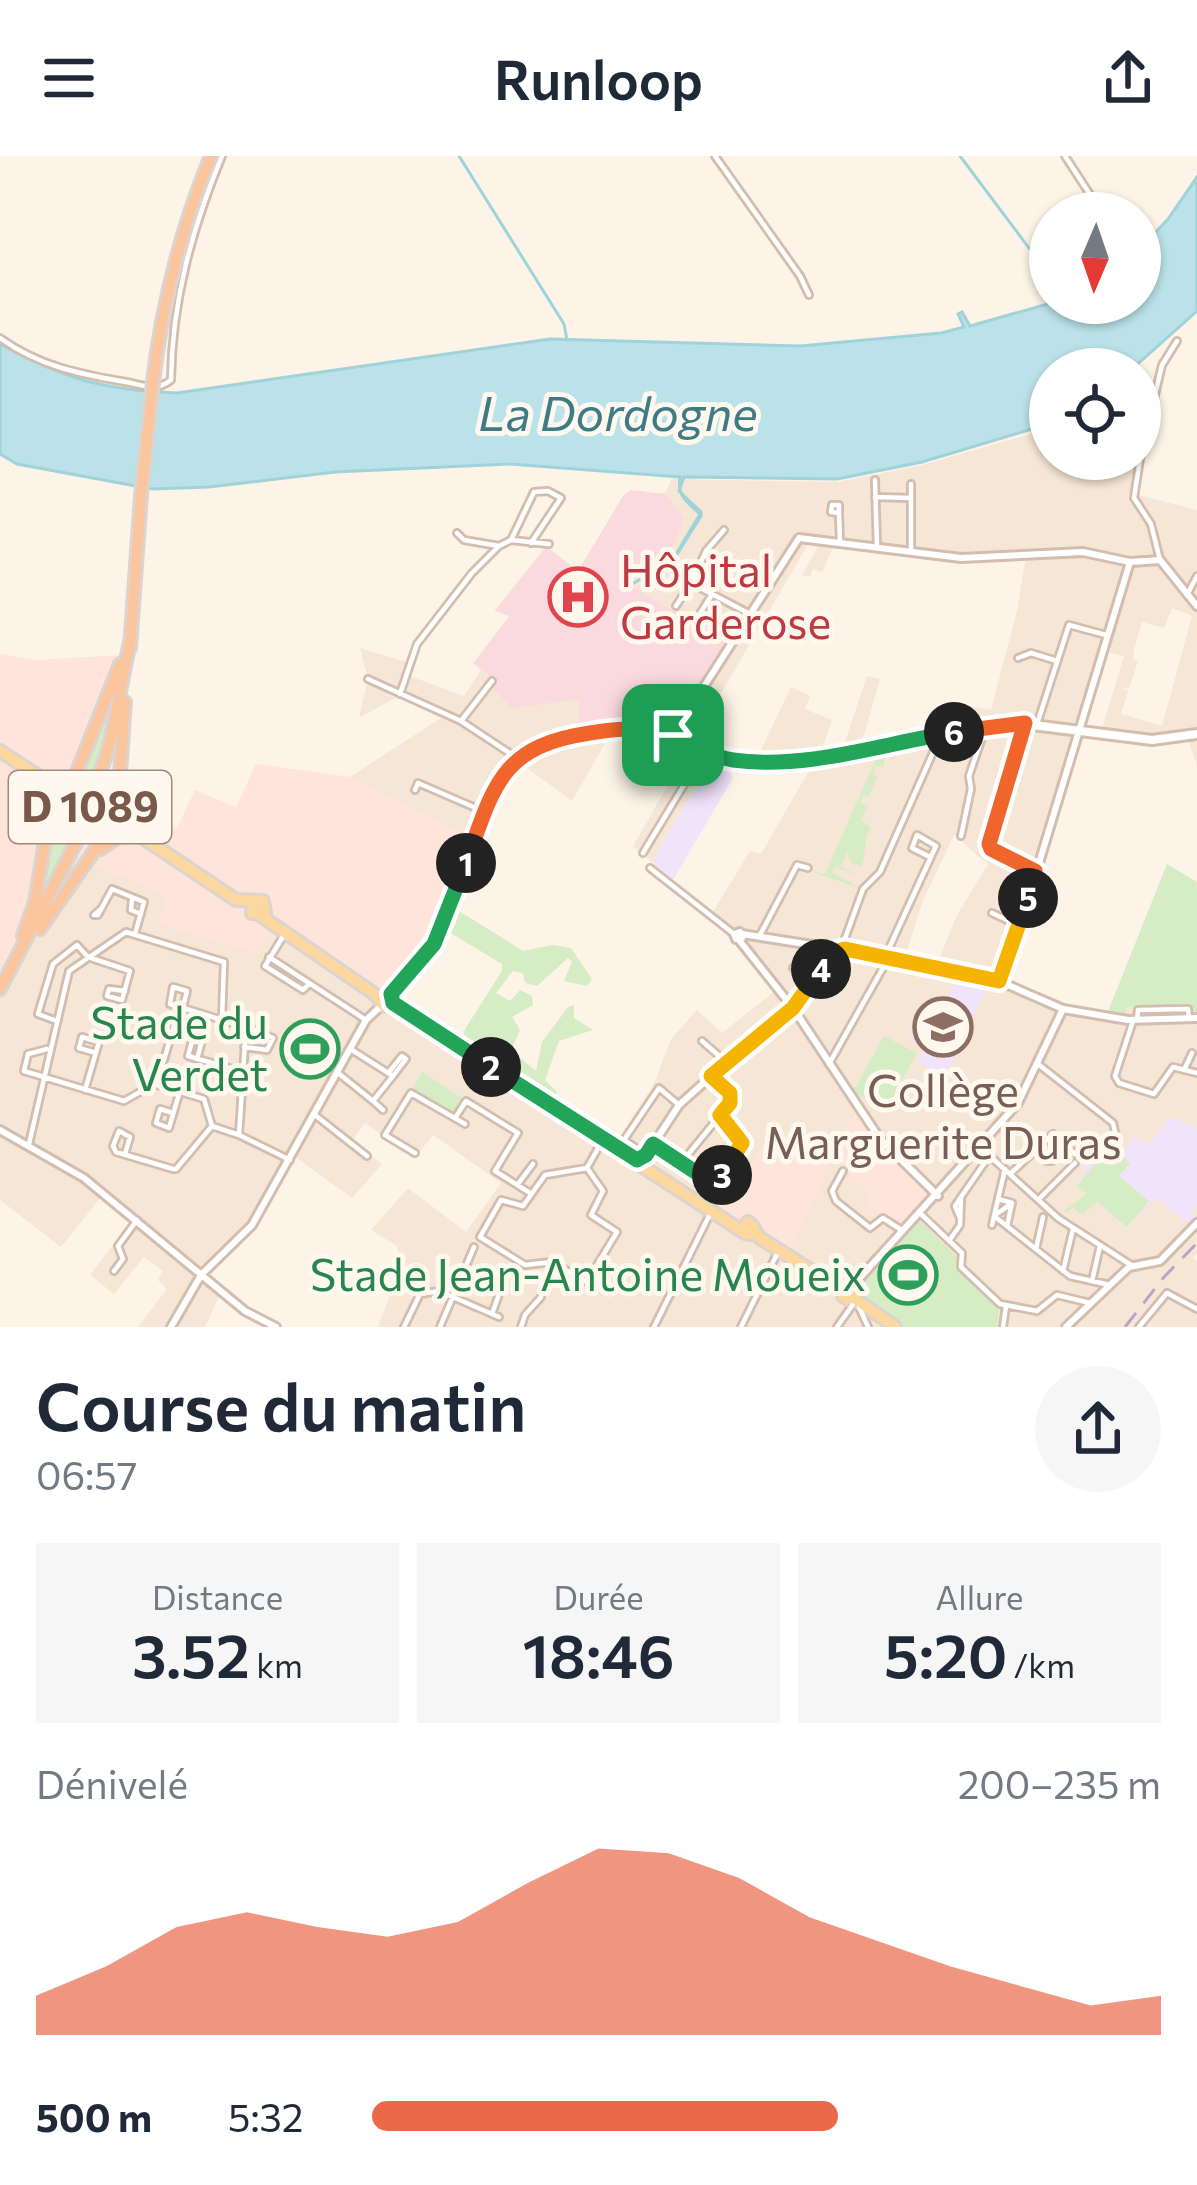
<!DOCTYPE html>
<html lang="fr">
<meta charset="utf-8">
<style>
:root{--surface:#fff;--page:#f6f6f7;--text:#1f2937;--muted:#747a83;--accent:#eb6949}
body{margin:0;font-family:Commissioner,sans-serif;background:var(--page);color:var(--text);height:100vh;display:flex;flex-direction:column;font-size:45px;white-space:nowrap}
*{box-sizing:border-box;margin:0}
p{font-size:39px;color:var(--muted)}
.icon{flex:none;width:66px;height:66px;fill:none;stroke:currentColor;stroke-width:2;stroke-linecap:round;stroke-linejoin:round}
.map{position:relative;height:1171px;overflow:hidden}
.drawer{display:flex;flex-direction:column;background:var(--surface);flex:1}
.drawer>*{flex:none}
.needle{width:78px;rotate:182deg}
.tools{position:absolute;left:1029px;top:36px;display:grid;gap:24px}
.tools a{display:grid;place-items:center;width:132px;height:132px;border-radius:50%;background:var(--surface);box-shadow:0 3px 9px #0004;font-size:60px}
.pin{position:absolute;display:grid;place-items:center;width:102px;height:102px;color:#fff;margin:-51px;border-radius:24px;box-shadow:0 6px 18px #0006}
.km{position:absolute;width:60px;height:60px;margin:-30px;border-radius:50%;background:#222;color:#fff;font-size:33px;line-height:60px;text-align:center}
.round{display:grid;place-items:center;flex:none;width:126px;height:126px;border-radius:63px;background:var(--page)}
.head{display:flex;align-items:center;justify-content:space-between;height:204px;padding:0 36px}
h1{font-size:66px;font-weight:600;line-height:90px}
.stats{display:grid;grid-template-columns:repeat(3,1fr);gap:18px;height:204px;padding:12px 36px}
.stats div{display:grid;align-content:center;border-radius:0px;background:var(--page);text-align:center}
.stats b{font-size:60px;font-weight:600}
.stats small{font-size:33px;font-weight:400}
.stats p{font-size:33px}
.chart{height:336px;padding:24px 36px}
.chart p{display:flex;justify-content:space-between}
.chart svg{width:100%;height:216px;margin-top:12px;fill:var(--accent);opacity:.7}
ul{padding:0 36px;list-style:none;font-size:39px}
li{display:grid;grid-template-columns:192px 144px 1fr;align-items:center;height:90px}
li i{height:30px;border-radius:15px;background:var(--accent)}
header{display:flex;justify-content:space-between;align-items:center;height:156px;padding:0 36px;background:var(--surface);font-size:54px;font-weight:600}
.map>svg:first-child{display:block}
</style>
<header><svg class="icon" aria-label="menu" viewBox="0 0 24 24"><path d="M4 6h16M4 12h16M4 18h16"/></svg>Runloop<svg class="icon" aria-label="share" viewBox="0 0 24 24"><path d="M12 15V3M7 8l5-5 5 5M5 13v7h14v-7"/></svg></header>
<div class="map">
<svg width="1197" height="1171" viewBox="0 0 1197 1171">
<rect width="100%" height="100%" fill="#fdf4e7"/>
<path fill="#f5e6d5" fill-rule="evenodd" d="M1050,269V303H1138L1131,337L1197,354V610L1187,581L1158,583L1101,576L1124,500L1103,495L1003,822L1079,852L1107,858L1126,846L1188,851L1191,858H1197V1098L1193,1102L1197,1105V1171H378L401,1109L397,1090L371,1074L408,1032L466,1076L501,1027L433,979L414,1003L365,967L351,986L382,1008L352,1042L294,1000L254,1068L205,1119L222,1134L205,1171H138L167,1133L158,1124L163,1115L144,1101L114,1138L90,1119L131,1065L102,1040L61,1091L0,1044V807L11,809L66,696L167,740L159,767L272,774L617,985L654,928L671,883L697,854L722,877L776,834L710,761L750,695L761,698L818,599L758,600L791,531L810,540L805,553L832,564L820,598L842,595L867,520L880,523L860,593L957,570L963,549L991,554L1017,455L1026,400L983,401L834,389L822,416L813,413L810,421L802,419L820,387L810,385L691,589L709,600L710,606L652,706L633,690L690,591L673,582L641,577L610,579L572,645L519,606L502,630L478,685L350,621L441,562L397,541L359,562L368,523L360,492L410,507L407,519L464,540L481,514L473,507L509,460L494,455L546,390L578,415L625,337H665L672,323L838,326L923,309L1034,277ZM1172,452L1192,460L1162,570L1121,558L1128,535L1122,532L1129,533L1138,505L1133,503L1134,494L1142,466L1164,472ZM954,679L988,708L956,761L938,806L905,801L922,747Z"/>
<path fill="#fee4db" d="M0,498L37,504L123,499L101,605L131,643L156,653L146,678L153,683L162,667L177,672L195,634L236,651L256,608L350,621L478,685L441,785L400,837L388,845L273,774L254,797L159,768L166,740L67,697L11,809L0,807Z
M857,955L882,988L930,1037V1042L904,1070L866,1048L871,1038L832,1003L789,1098L717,1052L768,982L784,993L789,988L827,1007Z"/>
<path fill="#f1e3fa" d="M710,606L729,614L733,622L673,724L652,706Z
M957,821L989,828L945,921L917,905L924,891L910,884L925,851L940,857Z
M1170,961L1197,971V1049L1191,1056L1197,1064L1190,1070L1156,1042L1126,1072L1076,1028L1088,1016L1078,1007L1091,994L1108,987L1122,998L1135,981L1147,990Z"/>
<path fill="#fbdadf" d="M631,334L665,338L684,361L668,403L627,428L726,485L696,532L699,535L675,569L671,567L668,572L646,567L579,574V543L512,552L488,527L492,521L474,507L510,460L495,455L547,391L578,416L623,340Z"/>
<path fill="#d5ecc4" d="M122,510L90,644L77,636L72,626Z
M877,601H885L883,611L876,610L873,618L877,621L869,641L864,638L860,646L867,652L861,664L871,672C864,680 866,699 861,711L850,706L848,695L841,710L857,719L835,711L832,716L859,732L810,715L825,718Z
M73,646L86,655L34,767L52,650Z
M1167,708L1197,726V858L1190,859L1187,850L1126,851L1125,860L1107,858Z
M456,753L523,795L552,789L571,792L592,823L587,830L564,825L572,806L568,802L537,830L525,827L523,817L513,815L496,837L510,845L520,834L532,840L533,849L512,861L520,874L511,894L536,915L542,886L568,851L574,849V862L593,874L559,885L545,924L557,936L554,944L462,884L465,873L502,815V808L449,776Z
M884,880L917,897L886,953L853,936Z
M422,916L463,943L454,959L412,935Z
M1109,990L1130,1007L1119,1020L1149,1045L1127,1071L1097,1046L1082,1059L1073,1051L1067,1057L1064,1055L1087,1038L1077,1030Z
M919,1064L958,1102L955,1110L999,1152L997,1171H903L853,1138Z"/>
<path fill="#bae2e8" stroke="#a0d2da" stroke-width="3" d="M1197,21V155L1132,213H1050V264L1032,273L922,306L837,323L684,321L679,335L701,356V360L672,406L632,428L672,405L700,358C687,346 677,340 680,321L510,308L335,316L209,331L152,333L17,308L0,298V188C65,223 102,234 177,237L550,183L800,190L941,177L964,171L958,158L962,156L970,170L1051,147H1140V93L1168,63Z"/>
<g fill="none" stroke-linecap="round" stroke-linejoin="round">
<path stroke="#a0d2da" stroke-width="3" d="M459,0L564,168L567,184
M960,0L1050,120"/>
<g stroke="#d2bdaf" stroke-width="10">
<path id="minor" d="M715,0L800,120L809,139
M1065,0L1102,57
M0,182C39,210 79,218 126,226C143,229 156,236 171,224C172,145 192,73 222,0
M1140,302L1162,209L1177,185
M1140,303L1134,342L1151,368L1160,404
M875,324L877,392
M875,341L911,342
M839,357V349H832L831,356L839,357L840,387
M511,384L534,336L548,335L561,342L531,387
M499,390L511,384L549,388
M911,394V328
M691,427L706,395L724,374
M1187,439L1197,420
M676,450L691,427L750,458
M696,464L711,440
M1018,502L1031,497L1057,505
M368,523L461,565L517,602
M400,538L417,488L472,417L499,390L464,384L457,377
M461,565L492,525
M1025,567L989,688L991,693L1035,715
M1037,568L1069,469L1106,479
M415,634L418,627L485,656
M961,680L971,633L969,620L986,570
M643,697L705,594
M650,712L734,778
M132,744L131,754L141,758
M101,753L94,759H98L112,733L144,746L135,778
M992,757L1020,770
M284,779L265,810L303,834L309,828
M760,779L797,709L808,712
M843,788L863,733L880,716L939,583
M269,801L366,864
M885,801L936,690L917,679L912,692L930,701
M793,812L811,827
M183,851L187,835L173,831L170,848L222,864
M54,864L38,858L53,808L77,789L88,801L130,815L122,844L107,840L109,833L125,835
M1137,864L1138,854L1188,853L1189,863
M1133,865L1115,920L1119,927L1154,938L1173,911L1197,917
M702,885L726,906
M244,891L267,894L273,882L248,871
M47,893L28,898L24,915L124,945L154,928L204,943L212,970L239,979L290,1004
M197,903L203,881L194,878L188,900L243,916
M164,904L179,852
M829,908L888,803
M1038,908L1113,967L1116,980L1110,986
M1184,914L1192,897
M389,916L402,900L406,903L393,920
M338,917L373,945L393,920L352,894
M85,934L99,886L82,881L79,892L96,897
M373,945L383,954
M173,957L160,953L156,967L169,972L179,938
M315,959L367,1000
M455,962L466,945L518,977L495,1015L530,1037
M29,988L69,815L126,776L224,806L222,864L246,871L239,979
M653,988L707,1023L720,1022L741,987L720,959
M980,991L1058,1062L1131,1109
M1035,995L1046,1005H1052L1067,991
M415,997L385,979L411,937L465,968
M125,998L130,981L119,975L113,990L116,996L173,1013H176L212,970
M646,999L624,984L659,932L678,948
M682,1006L730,947V937L711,920
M587,1012L603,1035L591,1059L617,1076L587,1126L552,1106L525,1109L480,1081L501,1044L523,1050L545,1019L587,1012L602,985
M843,1015L832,1035L836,1045L870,1072L883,1062L903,1075
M1010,1018L1053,978L1075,998
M518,1028L533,1008
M998,1043L1012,1047L1007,1070
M1038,1044L1075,1007
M1012,1047L994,1060L1070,1120L1110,1129
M921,1058L962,1097L961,1111L1000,1148L1037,1155L1057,1139L1090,1147
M960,1062L955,1050L961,1041
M992,1069L1005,1013
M949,1085L960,1069L961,1041L990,999
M1036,1093L1043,1061
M114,1115L123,1103L118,1090L137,1064
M1063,1115L1073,1073
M1092,1125L1100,1090
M859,1151L868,1171
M492,1158L504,1124
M404,1171L420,1138L439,1135L499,1161
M440,1171L474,1091
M521,1171L525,1159L541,1141
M654,1171L710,1058
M741,1171L777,1098
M837,1171L854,1147
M1003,1171L1006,1150
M1139,1171L1167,1137L1197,1153"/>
</g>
<g stroke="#d2bdaf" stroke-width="12">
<path id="tertiary" d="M673,579L799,382L961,402L1083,396L1130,406L1160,404L1197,450
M740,776L742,782L736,783L734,778Z
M742,778L831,792
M739,784L793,852L880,983L938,1040
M846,793L999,825L1063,853
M999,825L1020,770L1130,406
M1063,853L1128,864L1197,862
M0,974L84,1022L245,1155L276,1171
M643,1004L679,949L756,880L793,852L832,797V791L843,788L845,793
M848,1135L1018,947L1063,853
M171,1171L201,1119L252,1069L366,864L381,850
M1066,1171L1129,1111L1160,1105L1197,1067"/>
</g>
<g stroke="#d5bdac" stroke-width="14">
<path id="secondary" d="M391,838L439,778L497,629L520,599L548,585L605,575L645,572L739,604L846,599L1009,566L1152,584L1197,578"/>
</g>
<g stroke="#dcd4d0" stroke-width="16">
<path id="primary" d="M0,595L46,625L52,643L61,645L68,639L64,626H55L50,632
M96,658L107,672L118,666L113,656L101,661
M118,665L236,744L263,745L265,757H252L253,746
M261,760L376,839L383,849L390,850L394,845L389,838L381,843
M393,847L637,1004
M640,1009L745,1077L750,1078L754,1072L748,1066L742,1073
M754,1074L760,1082L845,1136L843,1140L848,1143L850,1138L845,1136
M850,1139L895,1171"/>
</g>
<g stroke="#dcd4d0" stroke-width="16">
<path id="trunk" d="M153,226C162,148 181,73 211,0
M130,492L141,340
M66,628L76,618L120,508
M117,660L125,546
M101,693L126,676
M40,773L110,672
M23,780L35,746L52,643
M0,833L81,677L110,587L130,485"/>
</g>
<use href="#minor" stroke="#fff" stroke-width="4.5"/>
<use href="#tertiary" stroke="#fff" stroke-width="6"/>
<use href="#secondary" stroke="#fff" stroke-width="8"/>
<use href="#primary" stroke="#fdd89e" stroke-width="10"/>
<use href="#trunk" stroke="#fbc59d" stroke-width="10"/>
<path stroke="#b7a4c8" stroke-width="3" stroke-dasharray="18 12" stroke-linecap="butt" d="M1125,1171L1164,1121L1197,1087"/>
<g stroke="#dcd4d0" stroke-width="16" stroke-linecap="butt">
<path id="primary-bridge" d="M77,640L99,653"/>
</g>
<g stroke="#dcd4d0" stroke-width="16" stroke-linecap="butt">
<path id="trunk-bridge" d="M141,340L153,226"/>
</g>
<use href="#primary-bridge" stroke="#fdd89e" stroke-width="10"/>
<use href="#trunk-bridge" stroke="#fbc59d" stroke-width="10"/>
</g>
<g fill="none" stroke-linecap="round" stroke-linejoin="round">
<g stroke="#fff" stroke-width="24">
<path id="split-1" d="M466,707C494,629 501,590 590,577C620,572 644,571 673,579"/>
</g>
<g stroke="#fff" stroke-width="24">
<path id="split-2" d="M466,707L434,788L391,838L393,847L491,911"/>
</g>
<g stroke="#fff" stroke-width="24">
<path id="split-3" d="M491,911L637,1004L646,999L653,988L706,1023L713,1025L722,1019"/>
</g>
<g stroke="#fff" stroke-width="24">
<path id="split-4" d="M722,1019L742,987L720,959L730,947V937L711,920L793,852L821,813"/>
</g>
<g stroke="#fff" stroke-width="24">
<path id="split-5" d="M821,813L832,797L845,793L999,825L1028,742"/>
</g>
<g stroke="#fff" stroke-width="24">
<path id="split-6" d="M954,576L1025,567L989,688L991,693L1035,715L1028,742"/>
</g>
<g stroke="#fff" stroke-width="24">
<path id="split-7" d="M673,579C693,587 712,601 733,604C807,614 882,588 954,576"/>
</g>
<use href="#split-1" stroke="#f0652b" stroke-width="15"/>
<use href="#split-2" stroke="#22a559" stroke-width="15"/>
<use href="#split-3" stroke="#22a559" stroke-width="15"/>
<use href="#split-4" stroke="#f5b400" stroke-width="15"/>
<use href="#split-5" stroke="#f5b400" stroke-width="15"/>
<use href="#split-6" stroke="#f0652b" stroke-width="15"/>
<use href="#split-7" stroke="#22a559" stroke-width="15"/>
</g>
<defs>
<g id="hospital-ring" transform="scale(3)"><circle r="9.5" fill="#fff8ee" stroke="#e0444e" stroke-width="1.5"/><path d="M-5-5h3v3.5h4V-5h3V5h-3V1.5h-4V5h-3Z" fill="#e0444e"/></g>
<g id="school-ring" transform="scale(3)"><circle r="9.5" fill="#fff8ee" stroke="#8d6e63" stroke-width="1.5"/><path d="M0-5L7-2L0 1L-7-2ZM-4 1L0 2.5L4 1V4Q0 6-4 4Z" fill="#8d6e63"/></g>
<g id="stadium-ring" transform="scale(3)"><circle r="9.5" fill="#fff8ee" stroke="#2e9e5b" stroke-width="1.5"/><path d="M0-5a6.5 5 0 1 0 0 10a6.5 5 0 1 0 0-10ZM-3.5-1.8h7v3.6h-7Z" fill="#2e9e5b"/></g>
</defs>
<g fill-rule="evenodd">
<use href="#hospital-ring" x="578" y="441"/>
<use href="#school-ring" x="943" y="871"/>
<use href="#stadium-ring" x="310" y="893"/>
<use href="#stadium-ring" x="908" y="1119"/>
</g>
<g text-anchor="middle" stroke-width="10" stroke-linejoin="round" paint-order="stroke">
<rect fill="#fff8ee" stroke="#a0897b" stroke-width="3" x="9" y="615" width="162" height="72" rx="9"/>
<g font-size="42" font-weight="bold" fill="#78594a">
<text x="90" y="666">D 1089</text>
</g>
<g font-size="45" fill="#be3a42" stroke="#fff8ee" text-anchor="start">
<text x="620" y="431">Hôpital<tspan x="620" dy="52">Garderose</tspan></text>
</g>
<g font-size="45" fill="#27864d" stroke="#fff8ee" text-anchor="end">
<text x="268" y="883">Stade du<tspan x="268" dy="52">Verdet</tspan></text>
<text x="866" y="1135">Stade Jean-Antoine Moueix</text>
</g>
<g font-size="45" fill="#785e54" stroke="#fff8ee">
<text x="943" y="951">Collège<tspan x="943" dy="52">Marguerite Duras</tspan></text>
</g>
<g font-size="48" font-style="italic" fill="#3f7b85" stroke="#fff8ee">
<text x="618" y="275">La Dordogne</text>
</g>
</g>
</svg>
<div class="tools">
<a><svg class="needle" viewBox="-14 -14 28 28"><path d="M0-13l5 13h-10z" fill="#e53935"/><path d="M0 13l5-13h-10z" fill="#747a83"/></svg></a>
<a><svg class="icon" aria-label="locate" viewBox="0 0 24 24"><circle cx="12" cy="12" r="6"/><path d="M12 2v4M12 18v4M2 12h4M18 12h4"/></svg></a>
</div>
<div class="pin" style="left:673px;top:579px;background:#1e9e55"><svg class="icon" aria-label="arrive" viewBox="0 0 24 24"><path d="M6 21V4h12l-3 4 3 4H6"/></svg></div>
<b class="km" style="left:466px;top:707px">1</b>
<b class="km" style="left:491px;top:911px">2</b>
<b class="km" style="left:722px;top:1019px">3</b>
<b class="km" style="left:821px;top:813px">4</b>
<b class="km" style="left:1028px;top:742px">5</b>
<b class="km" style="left:954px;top:576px">6</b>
</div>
<section class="drawer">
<div class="head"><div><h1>Course du matin</h1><p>06:57</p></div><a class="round"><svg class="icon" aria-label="share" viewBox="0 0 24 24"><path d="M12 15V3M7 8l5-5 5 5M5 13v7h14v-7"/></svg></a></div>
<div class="stats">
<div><p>Distance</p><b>3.52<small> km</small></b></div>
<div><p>Durée</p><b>18:46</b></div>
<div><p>Allure</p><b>5:20<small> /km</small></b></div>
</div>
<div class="chart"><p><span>Dénivelé</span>200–235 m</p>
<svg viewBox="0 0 160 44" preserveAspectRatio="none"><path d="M0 44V36L10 30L20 22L30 19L40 22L50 24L60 21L70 13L80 6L90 7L100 12L110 20L120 25L130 30L140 34L150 38L160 36V44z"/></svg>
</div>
<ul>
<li><b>500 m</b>5:32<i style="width:59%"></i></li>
</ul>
</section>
